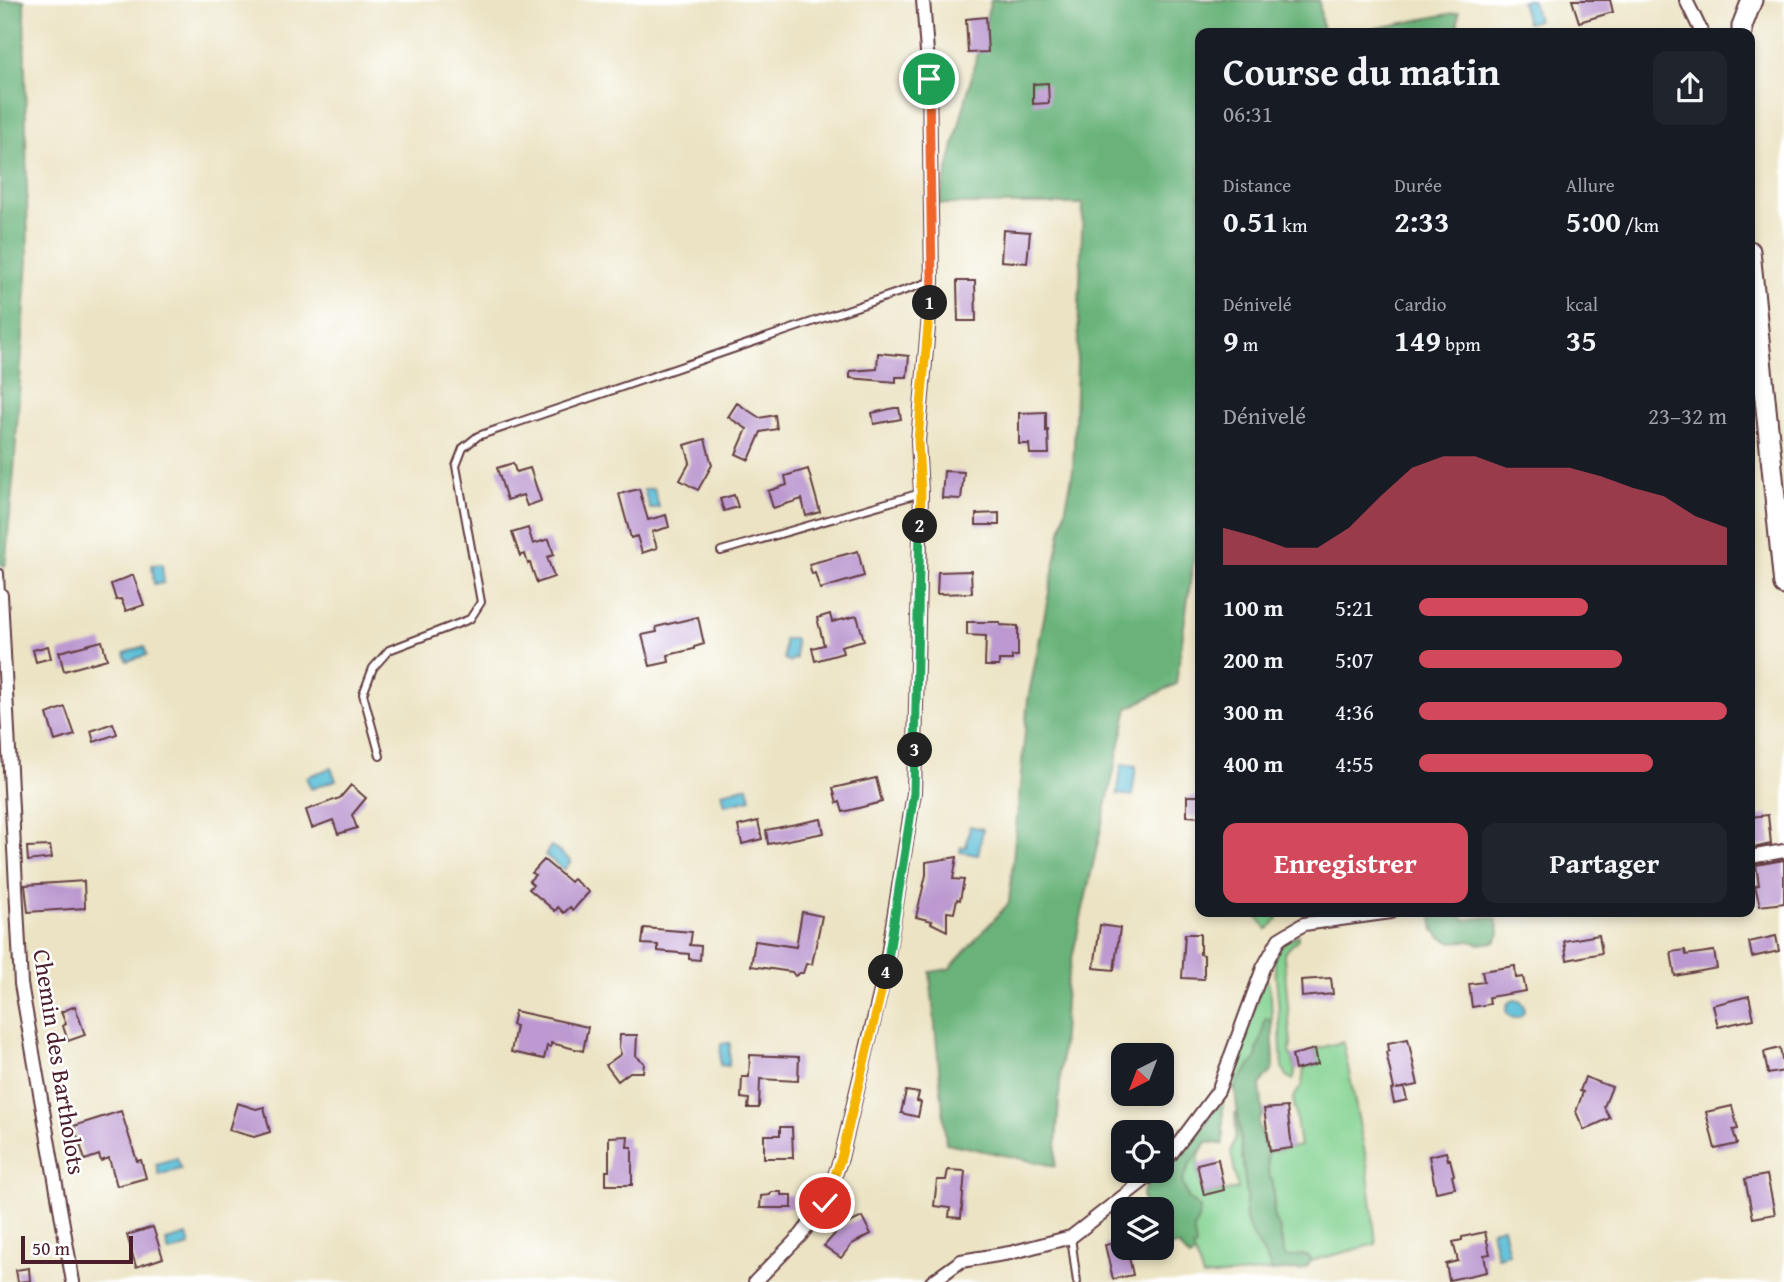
<!DOCTYPE html>
<html lang="fr">
<meta charset="utf-8">
<style>
:root{--surface:#171b24;--page:#20242c;--text:#f1f3f6;--muted:#9ea1a6;--accent:#d1495b}
body{margin:0;font-family:"Gentium Book Plus",serif;background:var(--page);color:var(--text);height:100vh;display:flex;flex-direction:column;font-size:26px;white-space:nowrap}
*{box-sizing:border-box;margin:0}
p{font-size:23px;color:var(--muted)}
.icon{flex:none;width:38px;height:38px;fill:none;stroke:currentColor;stroke-width:2;stroke-linecap:round;stroke-linejoin:round}
.map{position:relative;flex:1;overflow:hidden}
.sheet{position:absolute;left:1195px;top:28px;width:560px;height:889px;display:flex;flex-direction:column;background:var(--surface);border-radius:14px;box-shadow:0 4px 10px #0003}
.sheet>*{flex:none}
.needle{width:46px;rotate:222deg}
.controls{position:absolute;left:1111px;top:1043px;display:grid;gap:14px}
.controls a{display:grid;place-items:center;width:63px;height:63px;border-radius:14px;background:var(--surface);box-shadow:0 4px 10px #0003;font-size:35px}
.scale{position:absolute;left:21px;bottom:18px;width:112px;box-sizing:border-box;padding-left:7px;border:4px solid #4a1f2b;border-top:0;font-size:19px;line-height:24px;white-space:nowrap;color:#4a1f2b;-webkit-text-stroke:5px #fff;paint-order:stroke}
.pin{position:absolute;display:grid;place-items:center;width:60px;height:60px;color:#fff;margin:-30px;border:4px solid #fff;border-radius:50%;box-shadow:0 2px 7px #0007}
.km{position:absolute;width:35px;height:35px;margin:-18px;border-radius:50%;background:#222;color:#fff;font-size:19px;line-height:35px;text-align:center}
.round{display:grid;place-items:center;flex:none;width:74px;height:74px;border-radius:14px;background:var(--page)}
.headline{display:flex;align-items:center;justify-content:space-between;height:119px;padding:0 28px}
h1{font-size:38px;font-weight:800;line-height:52px}
.stats{display:grid;grid-template-columns:repeat(3,1fr);gap:10px;height:119px;padding:7px 28px}
.stats div{display:grid;align-content:center}
.stats b{font-size:30px;font-weight:800}
.stats small{font-size:19px;font-weight:400}
.stats p{font-size:19px}
.chart{height:196px;padding:14px 28px}
.chart p{display:flex;justify-content:space-between}
.chart svg{width:100%;height:126px;margin-top:7px;fill:var(--accent);opacity:.7}
.cta{display:flex;gap:14px;margin-top:auto;padding:14px 28px}
.cta a{flex:1;height:80px;border-radius:14px;background:var(--accent);color:#fff;font-size:28px;font-weight:800;line-height:80px;text-align:center}
.cta a+a{background:var(--page);color:var(--text)}
ul{padding:0 28px;list-style:none;font-size:23px}
li{display:grid;grid-template-columns:112px 84px 1fr;align-items:center;height:52px}
li i{height:18px;border-radius:9px;background:var(--accent)}
.map>svg:first-child{display:block}
</style>
<div class="map">
<svg width="1784" height="1282" viewBox="0 0 1784 1282">
<rect width="100%" height="100%" fill="#fff"/>
<filter id="ink" filterUnits="userSpaceOnUse"><feTurbulence type="fractalNoise" baseFrequency=".0143" numOctaves="2"/><feDisplacementMap in="SourceGraphic" scale="14" xChannelSelector="R" yChannelSelector="G"/><feConvolveMatrix kernelMatrix="1 2 1 2 8 2 1 2 1" color-interpolation-filters="sRGB"/></filter>
<filter id="wash" filterUnits="userSpaceOnUse"><feTurbulence type="fractalNoise" baseFrequency=".00686" numOctaves="4" result="noise"/><feDisplacementMap in="SourceGraphic" scale="28" xChannelSelector="R" yChannelSelector="G"/><feGaussianBlur stdDeviation="1.57" result="paint"/><feColorMatrix in="noise" values="0 0 0 0 0 0 0 0 0 0 0 0 0 0 0 0 0 1.4 0 .05"/><feComposite in="paint" operator="in"/></filter>
<g filter="url(#wash)">
<rect width="100%" height="100%" fill="#ebe3c3"/>
<path fill="#82d190" stroke="#66785e" stroke-width="2" d="M1254,912C1264,912 1274,910 1278,919L1267,930Z
M1298,935V939L1284,953V956L1291,1045L1289,1052C1294,1059 1297,1072 1293,1080L1288,1077L1282,1067L1278,998L1274,959L1277,952L1285,942Z
M1265,979H1267L1271,996L1274,1066C1271,1074 1263,1077 1260,1085C1258,1092 1262,1106 1263,1114L1235,1094L1234,1090L1228,1083L1249,1027L1262,982Z
M1343,1042L1367,1163L1376,1244L1311,1261L1308,1256H1297L1289,1258L1285,1256L1279,1227L1274,1219L1273,1183L1268,1173L1267,1152L1300,1146L1293,1098L1302,1085L1304,1068L1318,1064L1315,1049Z
M1220,1099L1223,1103V1144L1207,1142C1192,1162 1198,1172 1203,1195L1238,1189L1231,1152L1236,1135L1235,1113H1237L1247,1198C1240,1229 1263,1244 1272,1271L1203,1277L1195,1255L1190,1258L1179,1246H1162V1209H1146L1142,1195L1152,1175L1168,1167L1182,1155L1196,1138Z"/>
<path fill="#69b37a" stroke="#5a6952" stroke-width="2" d="M0,0H24L28,259L14,471L5,567L0,564Z
M991,0H1319L1323,33H1200V512L1176,684L1128,708L1066,985L1055,1166L946,1143L930,972L949,969L1009,903L1028,699L1073,471L1083,204H939Z
M1459,12L1457,33H1352Z
M1431,912H1458L1459,916L1466,920L1487,917L1496,919L1500,934L1495,942L1479,944L1470,941L1450,942L1439,936L1434,930Z
M1266,1018L1271,1020L1272,1024L1274,1066L1271,1073L1265,1078L1260,1085L1263,1114L1259,1120V1126L1267,1152L1268,1173L1273,1183L1274,1219L1279,1227L1284,1256C1296,1261 1303,1248 1311,1261C1304,1273 1297,1270 1285,1270C1280,1270 1276,1271 1272,1271C1266,1253 1247,1232 1245,1215C1244,1209 1246,1203 1247,1198L1235,1090L1237,1083L1257,1057C1255,1047 1260,1045 1262,1035C1264,1029 1263,1025 1266,1018Z
M1220,1099L1223,1103V1144L1207,1142L1190,1164L1182,1182L1189,1199L1200,1209C1200,1220 1195,1222 1194,1230C1193,1235 1196,1242 1196,1247L1193,1248L1195,1254L1190,1258L1179,1246H1162V1209H1146L1142,1195L1152,1175L1168,1167L1182,1155L1196,1138Z"/>
<path fill="#58bdd6" stroke="#516e80" stroke-width="2" d="M1527,0H1532L1538,20L1527,23L1521,2Z
M654,488L659,507L650,509L644,490Z
M162,564L164,583L154,584L152,565Z
M784,639H795L796,659H793L790,662L784,659Z
M144,646L147,655L127,661L125,653Z
M1122,764L1136,766L1132,796L1117,794Z
M331,768L336,780L311,789L306,777Z
M748,786L751,799L725,805L722,793Z
M970,826L983,829L978,855L960,852L961,847H966Z
M551,846L571,861L564,870L545,855Z
M1506 1009a9 9 0 1 1 18 0a9 9 0 1 1-18 0Z
M721,1043H730L729,1066L720,1065Z
M177,1158L181,1169L159,1175L156,1164Z
M1503,1227L1509,1254L1497,1257L1491,1230Z
M187,1235L190,1246L169,1252L166,1241Z"/>
<g id="blocks">
<path fill="#bc99d0" d="M1572,0H1610L1613,12L1579,22Z
M986,17L988,52L968,53L966,19Z
M1048,83L1049,103L1033,104V84Z
M1003,230L1030,232L1027,263L1001,261Z
M957,281H975L976,321H958Z
M878,353L909,356L907,377H896V382L850,378V371L877,369Z
M737,403L760,418L775,415L777,429L761,432L749,460L736,454L747,429L728,417Z
M894,408H899L901,419L874,424L872,413Z
M1046,412V431L1048,430L1049,454H1030L1029,444H1019V413Z
M705,439L712,465L698,490L680,480L690,462L685,445Z
M513,463L516,472L530,468L541,501L527,506L523,495L507,500L497,468Z
M808,469L820,512L806,516L802,499L773,508L768,491L787,485L785,476Z
M944,471L964,472L961,499L942,498Z
M639,489L648,520L666,515L669,527L652,532L657,548L642,553L637,536L631,538L619,494Z
M734,495L738,507L724,511L720,499Z
M999,513V525H976V514Z
M528,528L533,544L549,539L554,555L547,557L554,577L537,583L530,563L528,564L525,554L520,556L512,533Z
M858,551L864,576L820,589L815,573L812,574L809,564Z
M971,571L972,593L937,594L938,572Z
M133,575L144,605L126,611L121,599L116,600L111,584Z
M830,614L832,622L857,616L864,640L841,646L843,653L815,661L812,648L824,645L817,618Z
M698,617L704,644L694,647V649L668,655L669,662L650,666L642,635L657,632L656,627Z
M967,622H1000V625L1018,626V656H1012V660H999V666H985L986,636L967,635Z
M102,641L107,659L64,671L59,652Z
M48,646L51,658L36,662L33,650Z
M65,707L75,735L55,741L47,714Z
M113,723L117,734L94,742L91,731Z
M876,778L882,802L843,812L840,802L837,803L833,788Z
M351,785L366,798L352,815L357,828L338,834L333,820L312,828L306,810L340,798Z
M1187,796H1200V817L1187,816Z
M1768,815L1771,844L1753,848L1752,843L1750,844V817Z
M821,819L824,833L768,844L766,830Z
M758,821L762,839L742,844L738,826Z
M50,846L52,858L28,861L27,847Z
M957,857L953,879L964,880L960,900L957,899L954,913L947,912V931L931,923L932,921L916,917L926,875V862Z
M544,860L570,882L573,879L589,892L573,910L570,907L564,913L558,907L555,911L529,889L533,885L529,881L535,875L532,873Z
M1784,860V903L1760,906L1755,886L1759,885L1756,865Z
M84,881L85,908L28,912L25,885Z
M802,912L822,916L812,964H806L803,973H800L795,976L792,972L751,966L755,941L796,947Z
M1100,925L1120,928L1114,970L1094,968Z
M644,928L692,932L690,945L701,946L700,960L689,959V954L658,951V945L642,944Z
M1185,934H1200V954L1204,955V979L1182,978Z
M1599,935L1602,953L1567,960L1564,941Z
M1776,936L1779,951L1752,957L1749,942Z
M1685,950L1686,955L1714,951L1717,968L1675,976L1671,952Z
M1515,966L1516,978L1523,977L1526,991L1489,997L1490,1004L1472,1007L1469,984L1484,982L1482,971Z
M1331,978L1333,994L1302,997L1301,980Z
M1749,996L1754,1019L1718,1027L1713,1005Z
M75,1006L85,1035L68,1041L63,1026L66,1024L61,1012Z
M515,1011L588,1027L583,1051L551,1043V1047L547,1046L544,1059L511,1052L516,1026L512,1025Z
M620,1035H637L636,1056L644,1063L643,1072H630L618,1081L606,1065L621,1054L619,1047Z
M1408,1039L1418,1085L1396,1089L1404,1088L1407,1100L1394,1103L1391,1090L1394,1089L1386,1052L1389,1051L1388,1043Z
M1780,1048L1784,1071L1768,1074L1764,1052Z
M1315,1049L1318,1064L1295,1070L1292,1055Z
M750,1055L799,1057L798,1081L760,1079L759,1108H748L749,1099L741,1098L742,1077H749Z
M1585,1077L1612,1087L1604,1107L1610,1118L1584,1130L1576,1112L1583,1092L1580,1091Z
M906,1091L919,1093L917,1101L921,1102L918,1117L901,1113Z
M237,1103L256,1109L264,1107L270,1132L254,1137L229,1130Z
M1732,1106L1738,1129L1733,1130L1737,1144L1715,1149L1706,1112Z
M1287,1107L1292,1148L1270,1151L1264,1109Z
M121,1111L137,1161L141,1160L146,1178L117,1186L109,1158L101,1161L99,1155L85,1160L74,1126Z
M780,1127H792L793,1158H764V1135H780Z
M628,1136L627,1147H632V1185H606V1171H609V1137Z
M1446,1152L1448,1160L1450,1159L1454,1175L1452,1176L1455,1188L1436,1192L1429,1156Z
M1218,1159L1224,1190L1204,1195L1197,1164Z
M948,1170L965,1171L961,1218L949,1217L950,1208L934,1206L937,1180H946Z
M1767,1175L1775,1214L1753,1218L1745,1179Z
M771,1192H781V1195H792V1208H760L761,1196L770,1195Z
M862,1217L871,1234L852,1244L841,1258L824,1246L841,1227Z
M153,1227L163,1258L136,1267L127,1235Z
M1485,1232L1490,1254L1484,1255L1487,1272L1449,1280L1446,1264L1458,1261L1453,1242L1462,1240V1237Z
M1124,1241V1248H1127L1133,1275L1113,1279L1105,1245Z
M29,1268L30,1281L18,1282L16,1270Z"/>
</g>
</g>
<g filter="url(#ink)">
<use href="#blocks" fill-opacity="0" stroke="#623c42" stroke-width="2"/>
<g fill="none" stroke-linecap="round" stroke-linejoin="round">
<g stroke="#623c42" stroke-width="10">
<path id="service" d="M721,551L921,493
M0,573L1,595
M380,756L363,694L373,668L389,650L470,619L481,602L456,466L463,448L478,436L932,281
M1071,1237L1077,1282"/>
</g>
<g stroke="#623c42" stroke-width="16">
<path id="minor" d="M1686,0L1702,33
M1,595L21,984L73,1282
M1750,857L1784,851
M1162,1166L1218,1091L1263,968L1279,939L1304,924L1391,912
M755,1282L801,1235L825,1203L841,1158L885,973L914,793L921,493L918,441L932,281L929,78L923,0
M932,1282L961,1261L1010,1253L1071,1237L1156,1171"/>
</g>
<g stroke="#623c42" stroke-width="23">
<path id="primary" d="M1742,33V26L1752,0
M1750,251L1784,585"/>
</g>
<use href="#service" stroke="#fff" stroke-width="6"/>
<use href="#minor" stroke="#fff" stroke-width="12"/>
<use href="#primary" stroke="#fff" stroke-width="19"/>
</g>
</g>
<g fill="none" stroke-linecap="round" stroke-linejoin="round" filter="url(#ink)">
<g stroke="#fff" stroke-width="14">
<path id="split-1" d="M929,79L932,281L930,303"/>
</g>
<g stroke="#fff" stroke-width="14">
<path id="split-2" d="M920,526L921,493L918,441L930,303"/>
</g>
<g stroke="#fff" stroke-width="14">
<path id="split-3" d="M915,750L920,526"/>
</g>
<g stroke="#fff" stroke-width="14">
<path id="split-4" d="M886,972L914,793L915,750"/>
</g>
<g stroke="#fff" stroke-width="14">
<path id="split-5" d="M825,1203L841,1158L886,972"/>
</g>
<use href="#split-1" stroke="#f0652b" stroke-width="9"/>
<use href="#split-2" stroke="#f5b400" stroke-width="9"/>
<use href="#split-3" stroke="#22a559" stroke-width="9"/>
<use href="#split-4" stroke="#22a559" stroke-width="9"/>
<use href="#split-5" stroke="#f5b400" stroke-width="9"/>
</g>
<g text-anchor="middle" stroke-width="5" stroke-linejoin="round" paint-order="stroke">
<g font-size="24" fill="#4a1f2b" stroke="#fff">
<text transform="translate(59 1062) rotate(81)" y="8">Chemin des Bartholots</text>
</g>
</g>
</svg>
<div class="controls">
<a><svg class="needle" viewBox="-14 -14 28 28"><path d="M0-13l5 13h-10z" fill="#e53935"/><path d="M0 13l5-13h-10z" fill="#9ea1a6"/></svg></a>
<a><svg class="icon" aria-label="locate" viewBox="0 0 24 24"><circle cx="12" cy="12" r="6"/><path d="M12 2v4M12 18v4M2 12h4M18 12h4"/></svg></a>
<a><svg class="icon" aria-label="layers" viewBox="0 0 24 24"><path d="M12 4l9 5-9 5-9-5zM3 14l9 5 9-5"/></svg></a>
</div>
<div class="scale">50 m</div>
<div class="pin" style="left:929px;top:79px;background:#1e9e55"><svg class="icon" aria-label="arrive" viewBox="0 0 24 24"><path d="M6 21V4h12l-3 4 3 4H6"/></svg></div>
<div class="pin" style="left:825px;top:1203px;background:#d93025"><svg class="icon" aria-label="check" viewBox="0 0 24 24"><path d="M5 12l5 5 9-10"/></svg></div>
<b class="km" style="left:930px;top:303px">1</b>
<b class="km" style="left:920px;top:526px">2</b>
<b class="km" style="left:915px;top:750px">3</b>
<b class="km" style="left:886px;top:972px">4</b>
<section class="sheet">
<div class="headline"><div><h1>Course du matin</h1><p>06:31</p></div><a class="round"><svg class="icon" aria-label="share" viewBox="0 0 24 24"><path d="M12 15V3M7 8l5-5 5 5M5 13v7h14v-7"/></svg></a></div>
<div class="stats">
<div><p>Distance</p><b>0.51<small> km</small></b></div>
<div><p>Durée</p><b>2:33</b></div>
<div><p>Allure</p><b>5:00<small> /km</small></b></div>
</div>
<div class="stats">
<div><p>Dénivelé</p><b>9<small> m</small></b></div>
<div><p>Cardio</p><b>149<small> bpm</small></b></div>
<div><p>kcal</p><b>35</b></div>
</div>
<div class="chart"><p><span>Dénivelé</span>23–32 m</p>
<svg viewBox="0 0 160 44" preserveAspectRatio="none"><path d="M0 44V31L10 34L20 38L30 38L40 31L50 20L60 10L70 6L80 6L90 10L100 10L110 10L120 13L130 17L140 20L150 27L160 31V44z"/></svg>
</div>
<ul>
<li><b>100 m</b>5:21<i style="width:55%"></i></li>
<li><b>200 m</b>5:07<i style="width:66%"></i></li>
<li><b>300 m</b>4:36<i style="width:100%"></i></li>
<li><b>400 m</b>4:55<i style="width:76%"></i></li>
</ul>
<div class="cta"><a>Enregistrer</a><a>Partager</a></div>
</section>
</div>
